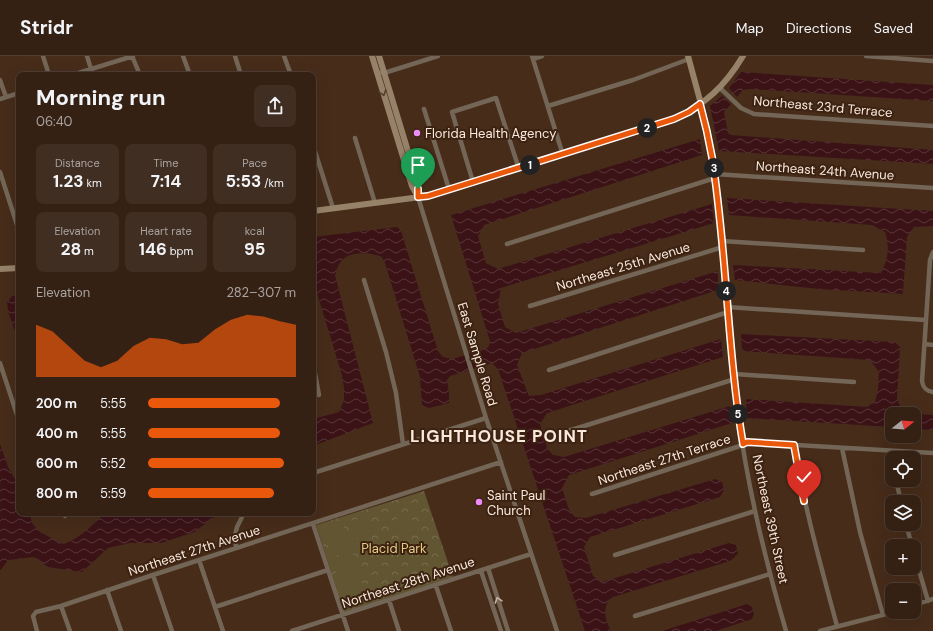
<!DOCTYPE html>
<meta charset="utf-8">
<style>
:root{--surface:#352114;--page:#402e22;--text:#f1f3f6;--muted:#aaa3a0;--line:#4f3e34;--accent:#ea580c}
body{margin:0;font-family:"DM Sans",sans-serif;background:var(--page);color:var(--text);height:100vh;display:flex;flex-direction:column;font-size:15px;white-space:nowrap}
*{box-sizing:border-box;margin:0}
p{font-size:13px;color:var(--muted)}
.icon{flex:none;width:22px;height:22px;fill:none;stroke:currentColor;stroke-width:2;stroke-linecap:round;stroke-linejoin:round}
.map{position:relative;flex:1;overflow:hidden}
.drawer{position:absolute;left:16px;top:16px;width:300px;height:444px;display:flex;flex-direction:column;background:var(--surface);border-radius:8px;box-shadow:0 4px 16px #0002,0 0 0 1px var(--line)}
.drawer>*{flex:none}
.needle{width:26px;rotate:73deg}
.tools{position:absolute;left:885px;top:351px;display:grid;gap:8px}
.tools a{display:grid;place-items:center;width:36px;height:36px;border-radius:8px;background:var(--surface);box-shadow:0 4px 16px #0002,0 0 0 1px var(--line);font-size:20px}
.pin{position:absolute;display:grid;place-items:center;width:34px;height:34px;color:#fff;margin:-41px -17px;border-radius:50% 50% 50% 0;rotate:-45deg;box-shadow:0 0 4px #0007}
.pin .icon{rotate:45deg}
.km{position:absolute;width:20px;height:20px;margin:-10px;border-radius:50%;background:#222;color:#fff;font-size:11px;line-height:20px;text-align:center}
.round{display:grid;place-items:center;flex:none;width:42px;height:42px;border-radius:8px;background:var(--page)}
.overview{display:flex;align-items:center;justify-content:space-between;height:68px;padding:0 20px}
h1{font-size:22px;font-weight:700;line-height:30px}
.figures{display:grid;grid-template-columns:repeat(3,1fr);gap:6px;height:68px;padding:4px 20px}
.figures div{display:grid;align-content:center;border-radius:8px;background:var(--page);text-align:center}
.figures b{font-size:17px;font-weight:700}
.figures small{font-size:11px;font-weight:400}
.figures p{font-size:11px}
.chart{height:112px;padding:8px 20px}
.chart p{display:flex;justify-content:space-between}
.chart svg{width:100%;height:72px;margin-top:4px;fill:var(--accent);opacity:.7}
ul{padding:0 20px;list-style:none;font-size:13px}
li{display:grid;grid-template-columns:64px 48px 1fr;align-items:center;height:30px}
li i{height:10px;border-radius:5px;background:var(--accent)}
header{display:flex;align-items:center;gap:24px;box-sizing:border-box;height:56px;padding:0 20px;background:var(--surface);border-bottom:1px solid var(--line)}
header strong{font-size:19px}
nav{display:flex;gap:22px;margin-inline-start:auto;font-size:14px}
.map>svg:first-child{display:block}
</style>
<header>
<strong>Stridr</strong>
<nav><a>Map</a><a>Directions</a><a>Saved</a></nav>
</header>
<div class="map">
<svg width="933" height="575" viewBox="0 0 933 575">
<defs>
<pattern id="park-crowns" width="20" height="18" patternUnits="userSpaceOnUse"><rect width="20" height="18" fill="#625532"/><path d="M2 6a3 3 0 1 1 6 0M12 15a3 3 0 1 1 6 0" fill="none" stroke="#796d4f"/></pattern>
<pattern id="water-waves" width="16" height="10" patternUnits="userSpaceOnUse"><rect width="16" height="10" fill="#3b1317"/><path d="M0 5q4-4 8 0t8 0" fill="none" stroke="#583538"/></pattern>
</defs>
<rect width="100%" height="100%" fill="#472c1a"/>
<path fill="url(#park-crowns)" d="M424,435L453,521L344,556L316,469Z"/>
<path fill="#625532" d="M409,459L411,460L416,476L401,481L390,465Z
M367,460L373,477L353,484L347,466Z
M342,465L348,483L327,490L321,472Z
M349,486L352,495L331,501L329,493Z
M353,498L365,535L344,542L332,504Z"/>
<path fill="url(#water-waves)" d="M741,16L933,29V45L750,33L743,34L737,41L729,32Z
M722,40L731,48L724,56L728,77L731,79L933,94V108L719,95L710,50Z
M700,83L702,99L484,169L478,180L486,207L498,213L712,148L714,167L501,232L498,248L505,271L516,277L718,215V234L522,297L517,309L529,340L541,339L721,283L723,301L547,357L540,368L547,392L553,399L564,401L730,350L732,367L569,419L562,432L569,454L575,461L586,462L715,423L722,426L724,434L720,441L590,481L584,491L593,520L602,526L729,487L736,489L738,498L730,505L613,541C601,550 605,564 611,575H585L498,313L492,307L450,320L447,324L449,336V347L429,352L422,349L420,321L385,207L382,201C370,196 348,194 340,207C337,210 337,215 335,219L373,367L313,390V363L339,356L344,344V332L342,319L313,224V181L397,171L401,175L438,295L443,301L452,303L486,293L489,290L490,285L451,159Z
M727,142L933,155V170L914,171L907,181L903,238L819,233L735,224L733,209L881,217C888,204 890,190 885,176L872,169L729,159Z
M19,239V287L8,255L7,247L12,240Z
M741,278L895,286L900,291L897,343L902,354L915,358L933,359V374L914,373V358H892V371L747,362L746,343L867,351L875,346L878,334L879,316L870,304L742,295Z
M0,388L8,411L14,422L19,423V457H32C31,459 30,461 31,463C32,474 55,484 64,488C80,482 93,469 105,457H215L213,462L194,476L161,487H130L108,492L82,516L48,511L34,501L8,504L0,515Z
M747,548L752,551L754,558L752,563L716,575H662Z"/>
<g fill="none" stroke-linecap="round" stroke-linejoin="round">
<path stroke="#736657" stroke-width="4.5" d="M43,0L49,19
M87,0L91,13
M132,0L140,19
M183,0L190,19
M235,0L241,19
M284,0L291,19
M532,0L563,99
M866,0L933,5
M533,3L542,0
M377,17H384L438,0
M72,19L133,0
M0,24L6,41
M720,32L741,52L754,58L933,70
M0,43L19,37
M701,48C725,152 726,260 739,366C749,437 766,507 786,575
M548,50L633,24L689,3
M424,53L449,133
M355,82L375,147
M313,89L333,152
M0,116L19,175
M715,118L933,132
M473,126L452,56L496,42L519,113
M418,141L486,362L557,575
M722,185L863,194
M507,188L715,122
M933,196L930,204L922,325C923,332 926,335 933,336
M364,224L386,296L396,337L403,388
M530,250L723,191
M727,251L926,264
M925,288L933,289
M0,307L19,365
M313,307L319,339
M549,314L728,256
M734,318L854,326
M568,375L735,323
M794,389C804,450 821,510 837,570
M842,392L860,476L883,559
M890,395L892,404
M313,417L486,362
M896,424L901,446
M592,438L740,390L747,386L933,397
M65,460L68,457
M313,468L348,575
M906,468L912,490
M236,492L235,479L237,471L244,457
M914,497L928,545
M615,499L755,455
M199,504L223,575
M488,512L508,575
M481,515L501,575
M153,519L172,575
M436,530L451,575
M107,534L121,575
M389,544L399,575
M914,549L933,543
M61,550L70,575
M215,551L328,514
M635,560L770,518
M37,575L33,560L36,556L61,550L153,519L501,406
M292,575L531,498
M820,575L894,556"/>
<path stroke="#968169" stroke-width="6" d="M372,0L412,130L418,141
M379,0L418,128V141
M688,0L701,48
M313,155L428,140L673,63C705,49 725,30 743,0
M0,213L19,212"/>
</g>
<defs><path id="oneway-chevron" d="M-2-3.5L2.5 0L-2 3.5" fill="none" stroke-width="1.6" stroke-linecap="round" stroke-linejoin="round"/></defs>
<use stroke="#573e2b" href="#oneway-chevron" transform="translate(383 37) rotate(73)"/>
<use stroke="#c4b4a7" href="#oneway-chevron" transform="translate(498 544) rotate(-108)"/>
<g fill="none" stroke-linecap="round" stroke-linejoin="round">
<g stroke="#fff" stroke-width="8">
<path id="route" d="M418,133V141L428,140L473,126L674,63L689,56L700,48C705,66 709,84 712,101C727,196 727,293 743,388L747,386L794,389L804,445"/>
</g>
<use href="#route" stroke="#ea580c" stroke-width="5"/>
</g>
<g fill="#ed8cf9" stroke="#3c2210" stroke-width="1.5">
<circle cx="417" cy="77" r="4"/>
<circle cx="479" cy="446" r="4"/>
</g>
<g text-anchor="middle" stroke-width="4" stroke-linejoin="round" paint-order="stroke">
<g font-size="13" fill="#fae8dd" stroke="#3c2210">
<text transform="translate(823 50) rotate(5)" y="5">Northeast 23rd Terrace</text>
<text transform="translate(825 114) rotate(4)" y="5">Northeast 24th Avenue</text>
<text transform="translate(623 210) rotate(-17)" y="5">Northeast 25th Avenue</text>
<text transform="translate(478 298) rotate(73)" y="5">East Sample Road</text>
<text transform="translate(664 403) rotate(-18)" y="5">Northeast 27th Terrace</text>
<text transform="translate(771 463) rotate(78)" y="5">Northeast 39th Street</text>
<text transform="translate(194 494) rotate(-18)" y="5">Northeast 27th Avenue</text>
<text transform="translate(408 526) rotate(-18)" y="5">Northeast 28th Avenue</text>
</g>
<g font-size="13" fill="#fae8dd" stroke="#3c2210" text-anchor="start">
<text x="425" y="82">Florida Health Agency</text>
<text x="487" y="444">Saint Paul<tspan x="487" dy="15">Church</tspan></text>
</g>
<g font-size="13" fill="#e5cb86" stroke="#3c2210">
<text x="394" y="497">Placid Park</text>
</g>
<g font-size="17" font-weight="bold" letter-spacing="1" fill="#fae8dd" stroke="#3c2210">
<text x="499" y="386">LIGHTHOUSE POINT</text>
</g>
</g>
</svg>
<div class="tools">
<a><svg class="needle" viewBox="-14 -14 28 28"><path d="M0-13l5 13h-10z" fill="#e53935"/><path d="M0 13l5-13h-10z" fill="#aaa3a0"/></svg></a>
<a><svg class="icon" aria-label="locate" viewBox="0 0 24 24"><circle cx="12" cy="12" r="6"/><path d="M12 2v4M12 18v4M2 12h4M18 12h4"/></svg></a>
<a><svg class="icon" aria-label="layers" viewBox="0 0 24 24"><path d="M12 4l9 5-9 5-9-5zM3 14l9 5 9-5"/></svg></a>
<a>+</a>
<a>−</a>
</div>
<div class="pin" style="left:418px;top:133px;background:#1e9e55"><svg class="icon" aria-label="arrive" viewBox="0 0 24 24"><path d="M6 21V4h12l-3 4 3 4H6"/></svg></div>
<div class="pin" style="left:804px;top:445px;background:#d93025"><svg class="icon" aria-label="check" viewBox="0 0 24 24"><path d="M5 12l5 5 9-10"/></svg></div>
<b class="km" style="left:530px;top:109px">1</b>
<b class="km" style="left:647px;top:72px">2</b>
<b class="km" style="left:714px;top:112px">3</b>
<b class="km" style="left:726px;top:235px">4</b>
<b class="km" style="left:738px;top:358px">5</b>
<section class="drawer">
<div class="overview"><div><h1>Morning run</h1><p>06:40</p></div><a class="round"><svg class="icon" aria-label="share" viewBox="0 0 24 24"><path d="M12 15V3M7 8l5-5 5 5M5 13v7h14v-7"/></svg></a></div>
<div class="figures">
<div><p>Distance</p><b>1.23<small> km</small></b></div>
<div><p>Time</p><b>7:14</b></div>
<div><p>Pace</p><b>5:53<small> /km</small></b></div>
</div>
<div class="figures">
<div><p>Elevation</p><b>28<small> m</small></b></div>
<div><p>Heart rate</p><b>146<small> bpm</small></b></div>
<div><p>kcal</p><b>95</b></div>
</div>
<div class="chart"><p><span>Elevation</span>282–307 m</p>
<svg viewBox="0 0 160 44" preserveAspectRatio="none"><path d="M0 44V12L10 16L20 25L30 34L40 38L50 34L60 25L70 20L80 21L90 24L100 23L110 15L120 9L130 6L140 7L150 10L160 12V44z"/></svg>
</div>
<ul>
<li><b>200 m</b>5:55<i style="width:89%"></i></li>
<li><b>400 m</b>5:55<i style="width:89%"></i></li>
<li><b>600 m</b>5:52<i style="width:92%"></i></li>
<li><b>800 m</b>5:59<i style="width:85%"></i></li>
</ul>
</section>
</div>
